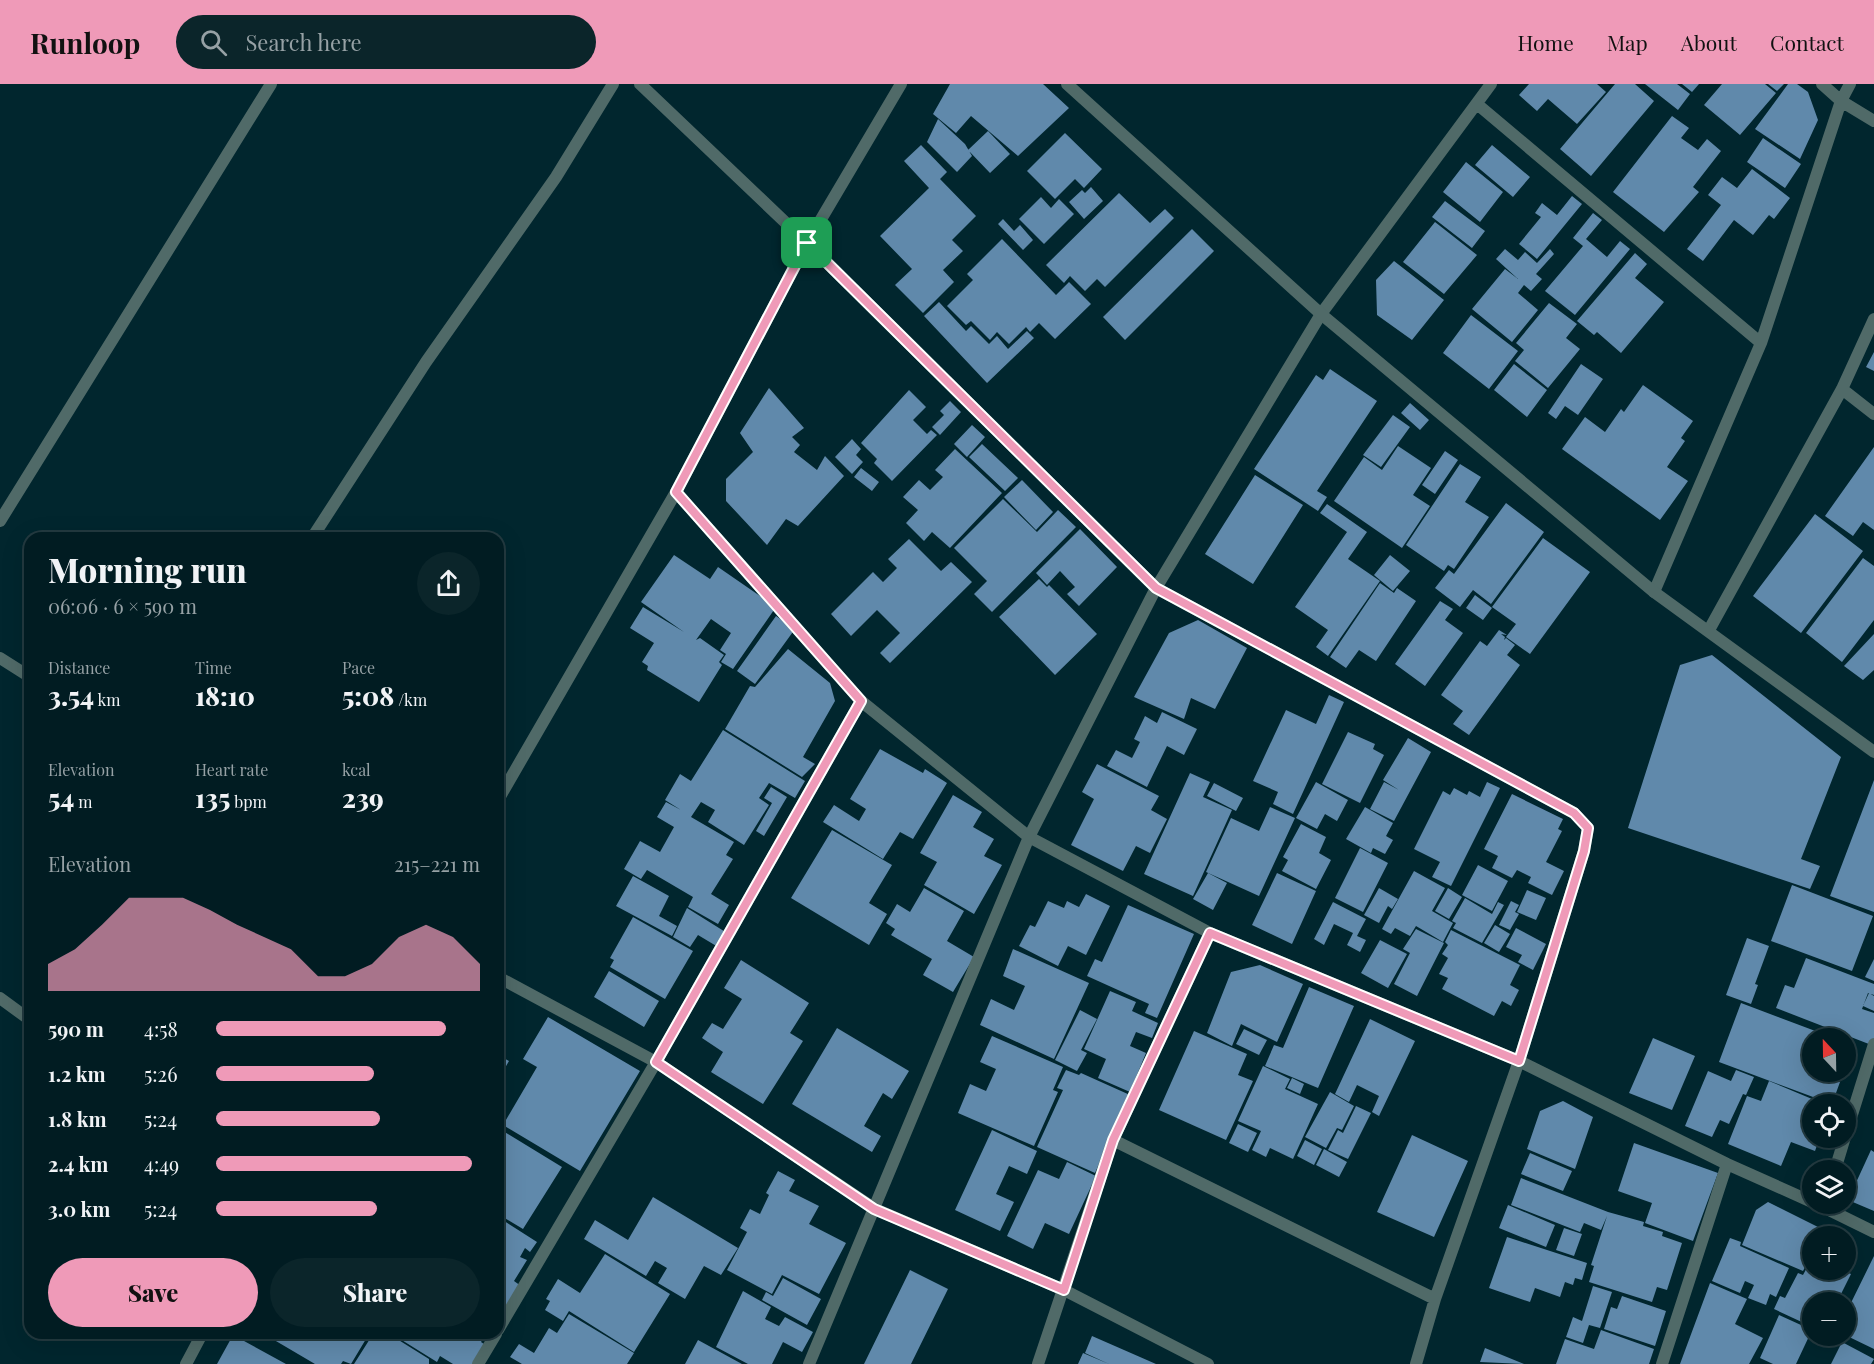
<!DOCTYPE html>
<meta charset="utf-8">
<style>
:root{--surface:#011c22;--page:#0b252a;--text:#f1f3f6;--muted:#96a1a5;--line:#233a40;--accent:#ef9ab8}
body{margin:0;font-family:"Playfair Display",serif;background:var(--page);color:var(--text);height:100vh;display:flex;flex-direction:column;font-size:22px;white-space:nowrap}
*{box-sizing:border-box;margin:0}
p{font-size:20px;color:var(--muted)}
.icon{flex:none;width:33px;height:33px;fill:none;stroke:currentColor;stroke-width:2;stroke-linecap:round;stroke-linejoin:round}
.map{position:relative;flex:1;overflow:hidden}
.sheet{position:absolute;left:24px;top:448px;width:480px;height:807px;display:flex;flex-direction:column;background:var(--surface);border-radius:18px;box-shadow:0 6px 24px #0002,0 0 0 2px var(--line)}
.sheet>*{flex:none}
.needle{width:39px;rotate:338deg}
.buttons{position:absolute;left:1802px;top:944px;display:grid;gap:12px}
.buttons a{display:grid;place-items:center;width:54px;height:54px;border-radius:50%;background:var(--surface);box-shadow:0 6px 24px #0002,0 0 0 2px var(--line);font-size:30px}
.pin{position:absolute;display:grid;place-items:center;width:51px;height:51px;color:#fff;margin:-26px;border-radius:12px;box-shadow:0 3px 9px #0006}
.round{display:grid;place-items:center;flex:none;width:63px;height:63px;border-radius:32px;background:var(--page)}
.summary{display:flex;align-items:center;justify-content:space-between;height:102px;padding:0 24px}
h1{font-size:33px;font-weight:800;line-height:45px}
.stats{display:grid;grid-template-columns:repeat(3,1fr);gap:9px;height:102px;padding:6px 24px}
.stats div{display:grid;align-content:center}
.stats b{font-size:26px;font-weight:800}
.stats small{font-size:16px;font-weight:400}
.stats p{font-size:16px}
.chart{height:168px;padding:12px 24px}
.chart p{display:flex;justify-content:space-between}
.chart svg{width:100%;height:108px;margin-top:6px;fill:var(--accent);opacity:.7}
.cta{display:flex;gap:12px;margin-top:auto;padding:12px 24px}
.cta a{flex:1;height:69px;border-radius:36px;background:var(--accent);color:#111;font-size:24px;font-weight:800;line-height:69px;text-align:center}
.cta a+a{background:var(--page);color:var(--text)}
ul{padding:0 24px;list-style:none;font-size:20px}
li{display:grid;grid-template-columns:96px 72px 1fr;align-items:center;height:45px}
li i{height:15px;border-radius:8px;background:var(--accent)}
header{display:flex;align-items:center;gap:36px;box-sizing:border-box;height:84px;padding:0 30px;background:var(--accent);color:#111}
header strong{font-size:28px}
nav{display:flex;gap:33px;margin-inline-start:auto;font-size:21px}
.search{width:420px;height:54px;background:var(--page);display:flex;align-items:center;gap:15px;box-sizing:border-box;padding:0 21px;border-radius:33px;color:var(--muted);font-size:22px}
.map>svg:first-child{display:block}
</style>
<header>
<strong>Runloop</strong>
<div class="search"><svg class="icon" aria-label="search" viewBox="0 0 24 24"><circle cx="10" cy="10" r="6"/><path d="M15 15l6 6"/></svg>Search here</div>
<nav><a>Home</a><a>Map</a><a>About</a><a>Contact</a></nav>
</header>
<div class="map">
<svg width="1874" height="1280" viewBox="0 0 1874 1280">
<rect width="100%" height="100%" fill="#01262e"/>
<path fill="#6089ab" d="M950,0H1043L1069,24L1018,72L971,32L956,49L933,30Z
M1529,0H1597L1606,8L1577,40L1548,15L1537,27L1519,11Z
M1615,0H1635L1654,17L1591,92L1560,65Z
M1645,0H1677L1690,10L1678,26Z
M1682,0H1699L1692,8Z
M1722,0H1765L1776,9L1740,51L1704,21Z
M1768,0H1784L1777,7Z
M1788,0H1797L1808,8L1818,36L1800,75L1755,45Z
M1672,32L1689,44L1681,54L1698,66L1707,55L1721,67L1693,103L1699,108L1664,148L1613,108Z
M938,35L965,60L972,72L957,88L927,58Z
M988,47L1010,70L990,89L968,66Z
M1065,49L1102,85L1084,104L1075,95L1055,115L1027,87Z
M1763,54L1801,80L1785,104L1747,78Z
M921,61L947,88L940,95L976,132L952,156L963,167L943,186L954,198L923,229L895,201L912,185L880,152L929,104L904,77Z
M1492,61L1530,93L1513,113L1475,81Z
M1466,78L1503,108L1480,138L1443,108Z
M1752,85L1790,114L1774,135L1769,131L1753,151L1734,136L1703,177L1687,165L1721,121L1708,111L1722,93L1737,104Z
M1091,103L1103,117L1084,135L1069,118L1082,106L1085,109Z
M1119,109L1150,139L1165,125L1174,134L1105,203L1097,195L1085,207L1070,192L1064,199L1046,181Z
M1572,112L1582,120L1537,175L1519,160L1541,133L1535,129L1542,119L1557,131Z
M1041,113L1051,124L1059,115L1074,130L1044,160L1019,135Z
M1445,117L1485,147L1472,164L1432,133Z
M1593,129L1602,136L1586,155L1607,173L1620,157L1630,165L1575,231L1545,207L1583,162L1573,154Z
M1003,135L1014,147L1020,141L1033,156L1023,166L998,140Z
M1435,138L1477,171L1444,210L1403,178Z
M1192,145L1214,167L1125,256L1103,233Z
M1002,155L1056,211L1069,198L1091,220L1055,255L1039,239L1030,248L1026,243L1009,260L997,248L990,256L971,237L966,241L947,222L973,196L967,190Z
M1505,165L1518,176L1525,168L1537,179L1550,165L1554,170L1536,190L1542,195L1531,207L1524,201L1518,209L1538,226L1512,258L1472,225L1505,185L1518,195L1496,175Z
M1635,169L1647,180L1635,194L1664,218L1621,269L1597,248L1594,251L1577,237Z
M1394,177L1444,216L1412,256L1377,231L1376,196Z
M939,218L966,247L971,242L989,260L997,252L1008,265L1027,247L1034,254L987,299L924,232Z
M1549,219L1577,240L1566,254L1580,265L1548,304L1515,277L1524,266L1516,259Z
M1471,231L1518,267L1489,305L1443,269Z
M1874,268V287L1866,283Z
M1514,280L1547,306L1527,333L1494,306Z
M1581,280L1603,295L1578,331L1565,322L1556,335L1548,329Z
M1330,285L1377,317L1317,407L1327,413L1318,427L1254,385L1316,291L1323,296Z
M1643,301L1693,337L1681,354L1685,357L1667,383L1688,397L1660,436L1562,365L1585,333L1605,348L1621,325L1624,328Z
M769,304L804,344L792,353L800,361L794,368L817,386L825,372L844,392L798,442L786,435L767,461L726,417V395L753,368L740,349Z
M909,306L926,323L913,336L927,350L931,346L937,351L892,397L874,379L877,375L861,359Z
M950,317L961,328L940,351L932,343L944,331L940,327Z
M1410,319L1429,336L1420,346L1401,329Z
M1393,331L1410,343L1381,383L1363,371Z
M972,341L985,353L967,373L954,360Z
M852,355L861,365L856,371L863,378L852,390L835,373Z
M982,360L1018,394L1005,407L969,373Z
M1398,362L1431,384L1413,411L1430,422L1402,464L1334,417L1364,373L1382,386Z
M1874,363V446L1863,438L1853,452L1825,432Z
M955,365L1002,409L950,464L932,448L924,457L906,439L918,426L903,413L919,396L930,406L943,393L935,386Z
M1445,367L1458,376L1435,410L1422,401Z
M1460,380L1481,393L1465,418L1489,433L1454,485L1448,481L1444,487L1406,461Z
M861,384L879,398L872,407L854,393Z
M1255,391L1303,421L1253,500L1205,470Z
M1022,396L1053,428L1036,446L1004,413Z
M1003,415L1037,448L1058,426L1076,443L992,528L974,510L987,497L954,464Z
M1506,419L1544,448L1491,520L1473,506L1460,523L1435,504L1449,486L1454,490Z
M1327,420L1367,448L1348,475L1380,497L1328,572L1316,563L1328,546L1295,523L1347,448L1320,429Z
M1815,430L1863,467L1801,549L1753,512Z
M1080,445L1117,483L1079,522L1067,510L1075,503L1060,487L1047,501L1036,489Z
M1543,454L1590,488L1530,570L1506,553L1516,540L1492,523Z
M909,455L941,487L951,478L972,498L890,579L880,569L900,549L877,526L851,552L831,530L873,488L883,498L897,484L888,475Z
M674,471L710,495L718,483L776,523L733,585L721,578L726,570L720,566L731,549L711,535L696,556L700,554L724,571L719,578L722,581L699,618L647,586L648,582L642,578L654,559L630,544L643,523L684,548L641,518Z
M1390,471L1410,487L1393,507L1374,491Z
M1863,474L1874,482V536L1842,578L1806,549Z
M1039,495L1047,503L1049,501L1097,550L1055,591L999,533Z
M1380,499L1394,509L1397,504L1416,517L1376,577L1359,566L1346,584L1330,573Z
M1475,511L1492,524L1483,536L1466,524Z
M1440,517L1453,525L1445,536L1463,549L1425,602L1395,580Z
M776,532L795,545L755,600L737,587Z
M1198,536L1247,564L1215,625L1191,614L1184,635L1134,613L1169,549Z
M1499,546L1507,551L1501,550L1505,553L1504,556L1506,554L1515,561L1507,571L1520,581L1469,651L1453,640L1463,627L1441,611L1480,557L1487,562Z
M1874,550V586L1863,596L1844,582Z
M788,565L830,599L835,617L803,673L815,680L802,693L725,645L750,602L755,603Z
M1712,571L1841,673L1801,775L1820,782L1810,805L1628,744L1680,581Z
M1329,611L1344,618L1293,730L1273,720L1278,708L1253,697L1286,626L1316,640Z
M1162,628L1197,645L1184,671L1167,662L1147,703L1107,682L1116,666L1132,674L1140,658L1134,655L1145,632L1157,639Z
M723,646L805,697L795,714L769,699L759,714L769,721L744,761L708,738L715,726L701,718L691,733L734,758L726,771L733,775L711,810L729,821L718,840L688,823L693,813L647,786L641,795L624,785L640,757L660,768L674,743L657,733L666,718L681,726L665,716L680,690L691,697Z
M1348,648L1375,660L1373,665L1384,671L1360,719L1322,700Z
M1408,654L1431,668L1394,737L1370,725L1384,698L1399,706L1383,696Z
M880,665L923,689L925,685L947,699L913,755L900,748L883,775L823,738L834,721L859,737L866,725L850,715Z
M1097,680L1159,712L1151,726L1167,735L1150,769L1136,762L1123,787L1071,761L1094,715L1082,708Z
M1190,689L1210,698L1203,713L1232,726L1193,812L1144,790Z
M1874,696V828L1830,812Z
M1316,698L1348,716L1337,737L1325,730L1317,745L1296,734Z
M1487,698L1500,704L1451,802L1432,793L1440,778L1414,765L1443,707L1450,711L1454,704L1467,711L1469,707L1480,713Z
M1214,699L1243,714L1236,727L1207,712Z
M771,703L787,713L764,752L756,747L772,719L764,714Z
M1512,710L1563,735L1558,745L1562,747L1546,778L1564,787L1552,811L1528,799L1531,793L1517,786L1512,794L1492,784L1498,772L1484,765Z
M953,711L982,728L973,743L994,755L984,772L1002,781L974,830L924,801L937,778L920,769Z
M1270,723L1295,734L1259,812L1206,788L1231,734L1259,747Z
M1365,723L1393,739L1386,752L1393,756L1385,770L1373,764L1371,769L1346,755Z
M1301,740L1326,753L1319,769L1331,776L1316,805L1282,787L1288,776L1283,773Z
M832,746L892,781L869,819L887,830L869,861L791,814Z
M1360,764L1388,779L1363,828L1335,814Z
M1478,781L1508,797L1492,827L1462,811Z
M1414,787L1445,804L1432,827L1453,839L1443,858L1416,842L1410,852L1395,844L1391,850L1382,845Z
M1208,789L1227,799L1213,826L1193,815Z
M1277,789L1316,807L1292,860L1252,841Z
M633,792L669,812L659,832L677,842L672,852L616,822Z
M1792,801L1873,832L1852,887L1771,857Z
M924,804L964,827L947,857L974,873L953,908L923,891L932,875L891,851L895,845L886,839L897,820L910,828Z
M1379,804L1398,815L1392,825L1388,822L1379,839L1364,831Z
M1448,804L1462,813L1449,835L1435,827Z
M1527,806L1546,814L1536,836L1517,828Z
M1086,810L1110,822L1086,871L1068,862L1058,882L1019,862L1030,841L1035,843L1048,817L1064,824L1067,817L1079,823Z
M1465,814L1492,830L1498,818L1504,821L1482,859L1453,844L1456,839L1452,837Z
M1511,817L1519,821L1515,828L1519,830L1510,846L1499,841Z
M1333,818L1366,835L1357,852L1366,856L1360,868L1347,861L1353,849L1334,840L1324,861L1314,855Z
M1128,821L1194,850L1157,934L1145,929L1149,920L1087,892L1095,875L1102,878Z
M687,824L727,849L718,863L698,851L690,863L673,853Z
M633,833L693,867L665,915L610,883L614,876L610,874Z
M1495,841L1510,850L1499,868L1484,859Z
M1516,844L1546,860L1533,886L1518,878L1522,871L1506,863Z
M1416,845L1444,859L1417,912L1394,900L1410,869L1403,865Z
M1451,846L1520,881L1510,901L1519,906L1511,922L1502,917L1494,932L1442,905L1448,894L1439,890L1448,874L1442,870L1448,861L1445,858Z
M1747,854L1769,862L1755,900L1758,901L1751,920L1726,911Z
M1380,856L1407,870L1388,904L1361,889Z
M1013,865L1089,899L1054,975L980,941L991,915L1014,926L1025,902L1003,892Z
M1806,874L1874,900V911L1868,909L1862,925L1874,929V962L1776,924L1785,901L1794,904Z
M1874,875V897L1865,893Z
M741,876L809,919L790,949L803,957L763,1020L711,988L723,968L702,954L712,939L723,945L742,915L724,904Z
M1260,881L1303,900L1277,958L1241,940L1232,962L1207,949L1231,888Z
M609,887L659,917L644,943L594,913Z
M1309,903L1354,922L1318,1004L1265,982L1274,961L1283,964Z
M1110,907L1136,918L1132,927L1158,939L1152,954L1136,948L1130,962L1146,969L1130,1008L1098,994L1106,975L1084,965Z
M1869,909L1874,912V927L1863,922Z
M1741,919L1834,954H1812V987H1818L1817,990L1840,998L1832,1020L1719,978Z
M1080,926L1097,935L1081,966L1087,969L1077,987L1055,976Z
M548,933L640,987L580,1087L503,1041L537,983L523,975Z
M1370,935L1415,957L1379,1032L1372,1028L1379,1012L1357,1001L1349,1018L1335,1010Z
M837,944L909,987L892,1015L883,1009L864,1042L881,1052L872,1068L792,1020Z
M1244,945L1267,956L1259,971L1236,960Z
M1194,947L1247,970L1238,991L1253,997L1226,1056L1159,1026Z
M992,952L1063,983L1053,1006L1058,1008L1034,1062L958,1029L970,1000L986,1007L996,985L980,978Z
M1653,954L1695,972L1672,1026L1629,1009Z
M498,971L509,977L498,996Z
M1263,982L1290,995L1285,1005L1318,1020L1293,1075L1270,1064L1266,1073L1252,1066L1261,1047L1238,1037Z
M1066,986L1079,991L1081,989L1130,1011L1095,1089L1037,1063L1063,1006L1057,1004Z
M1736,986L1754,993L1746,1011L1743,1010L1729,1040L1720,1036L1712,1053L1685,1042L1708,987L1731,997Z
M1821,987H1836L1834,994Z
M1292,994L1304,1000L1300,1010L1287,1004Z
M1769,997L1824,1020H1812V1053H1820L1815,1067L1791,1058L1781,1082L1728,1060L1747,1012L1761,1017Z
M1330,1008L1354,1022L1342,1046L1337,1044L1326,1064L1305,1053Z
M1563,1017L1593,1033L1575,1085L1527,1065L1540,1027Z
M1356,1022L1371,1029L1348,1075L1328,1066L1338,1046L1343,1049Z
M1238,1040L1257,1049L1248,1068L1229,1059Z
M498,1044L562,1083L523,1145L498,1130Z
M992,1046L1037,1067L1027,1090L1009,1082L996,1110L1014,1118L1000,1147L955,1126Z
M1412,1051L1468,1077L1434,1153L1377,1128Z
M1305,1056L1322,1065L1314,1081L1297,1072Z
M1634,1059L1718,1089L1693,1157L1645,1139L1652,1119L1618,1107Z
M1324,1065L1347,1078L1339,1093L1316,1081Z
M1871,1066L1874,1068V1127L1848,1116Z
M1530,1069L1572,1087L1563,1107L1521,1090Z
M1067,1078L1096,1092L1069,1150L1045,1139L1033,1165L1007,1152L1038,1086L1059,1095Z
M778,1087L795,1096L789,1107L819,1122L809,1140L846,1159L819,1210L782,1191L772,1210L727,1186L747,1148L740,1144L750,1125L760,1130L769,1111L766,1109Z
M1521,1094L1608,1128L1644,1138L1643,1142L1663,1148L1662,1152L1682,1159L1667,1206L1657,1203L1652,1218L1589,1198L1594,1182L1591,1181L1607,1132L1601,1146L1584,1139L1580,1148L1511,1121Z
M653,1113L738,1164L721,1191L704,1182L685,1215L658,1199L667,1184L655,1177L646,1192L584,1155L595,1136L628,1156Z
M1768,1118L1836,1152H1812V1174L1810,1173L1803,1187L1742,1161L1756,1126Z
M1508,1121L1555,1141L1546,1163L1499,1144Z
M498,1133L537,1158L530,1168L525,1164L520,1173L527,1176L514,1197L521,1202L503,1231L498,1228Z
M1564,1144L1582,1150L1574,1172L1556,1166Z
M1507,1153L1587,1179L1582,1196L1575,1194L1573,1201L1565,1198L1560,1213L1535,1204L1530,1218L1489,1204Z
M1730,1154L1741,1158L1740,1162L1789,1184L1776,1213L1770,1210L1766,1221L1748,1214L1754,1201L1745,1197L1740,1209L1712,1197Z
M1845,1161L1856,1167L1845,1187Z
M605,1170L670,1210L634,1268L569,1227L563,1237L545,1226L550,1217L546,1215L558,1195L580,1209Z
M1874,1172V1265L1845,1251V1231Z
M1810,1178L1812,1185H1840L1851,1190L1837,1218H1812V1229L1806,1240L1774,1225L1780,1212L1785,1214L1798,1189L1803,1191Z
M910,1186L948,1205L911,1280H864Z
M783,1194L821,1215L807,1241L762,1216L766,1208L773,1212Z
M1710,1199L1747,1215L1735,1240L1763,1254L1749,1280H1680Z
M1593,1202L1612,1208L1600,1244L1589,1241L1583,1259L1566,1253L1573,1233L1582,1237Z
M743,1207L771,1223L765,1235L779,1242L785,1233L813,1248L802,1268L783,1258L772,1280H748L716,1263Z
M1622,1212L1666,1227L1655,1262L1604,1245L1611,1223L1617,1225Z
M569,1230L634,1269L627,1280H522L510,1273L519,1260L534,1269L549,1244L557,1249Z
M1779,1231L1812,1246L1796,1280H1773L1760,1274Z
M1601,1246L1654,1265L1649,1280H1556L1565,1255L1594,1265Z
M264,1250H369L351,1280L343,1277L341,1280H315Z
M373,1250H389L429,1275V1280H354Z
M392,1250H486L481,1258L487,1262L475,1280H453L440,1272L437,1278Z
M233,1251L286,1280H217Z
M1092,1252L1156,1280H1078L1083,1269L1109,1280L1085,1269Z
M698,1256L742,1280H685Z
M1842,1258L1874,1275L1871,1280H1831Z
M1485,1264L1524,1280L1480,1278Z"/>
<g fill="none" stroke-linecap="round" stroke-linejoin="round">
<path stroke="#506a68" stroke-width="12" d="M640,0L807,159L1156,504L1574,729L1588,744L1584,767L1519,977L1435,1215L1416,1280
M1822,0L1841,17L1874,37
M1477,20L1761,259
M1842,305L1874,330
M676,408L861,617L1029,753L1210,849L1519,977L1727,1080L1812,1118
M0,437L271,0
M312,454L426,278L556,93L613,0
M1654,508L1761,259L1841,17L1850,0
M1709,546L1842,305L1874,235
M0,574L30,593
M498,716L676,408L807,159L901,0
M498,893L656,978L875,1125L1064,1206L1208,1280
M0,914L30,936
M1845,1053L1874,960
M1113,1056L1435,1215
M1835,1086L1845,1053
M1815,1119L1874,1148
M498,1246L656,978L861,617
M186,1280L202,1250
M478,1280L496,1250
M809,1280L1029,753L1156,504L1321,230L1491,0
M1038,1280L1113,1056L1210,849
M1662,1280L1727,1080"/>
<path stroke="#506a68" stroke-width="12" d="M1067,0L1321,230L1654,508L1874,668"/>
</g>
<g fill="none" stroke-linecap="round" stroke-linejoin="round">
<g stroke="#fff" stroke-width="12">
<path id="route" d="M807,159L1156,504L1574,729L1588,744L1584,767L1519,977L1210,849L1113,1056L1064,1206L874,1125L656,978L861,617L676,408Z"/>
</g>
<use href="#route" stroke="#ef9ab8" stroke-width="8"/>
</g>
</svg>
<div class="buttons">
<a><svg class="needle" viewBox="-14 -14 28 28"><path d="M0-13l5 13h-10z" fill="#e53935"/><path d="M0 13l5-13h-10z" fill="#96a1a5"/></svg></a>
<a><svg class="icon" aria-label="locate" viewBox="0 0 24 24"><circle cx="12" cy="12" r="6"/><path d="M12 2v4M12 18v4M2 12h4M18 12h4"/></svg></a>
<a><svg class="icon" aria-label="layers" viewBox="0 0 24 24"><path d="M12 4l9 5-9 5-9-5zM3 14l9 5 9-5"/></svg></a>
<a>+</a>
<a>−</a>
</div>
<div class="pin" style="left:807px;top:159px;background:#1e9e55"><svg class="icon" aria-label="arrive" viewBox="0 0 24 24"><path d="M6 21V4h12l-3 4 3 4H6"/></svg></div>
<section class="sheet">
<div class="summary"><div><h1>Morning run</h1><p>06:06 · 6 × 590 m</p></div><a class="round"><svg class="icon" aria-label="share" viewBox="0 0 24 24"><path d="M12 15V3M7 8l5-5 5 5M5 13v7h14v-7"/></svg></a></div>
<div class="stats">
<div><p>Distance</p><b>3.54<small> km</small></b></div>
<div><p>Time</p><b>18:10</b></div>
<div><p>Pace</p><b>5:08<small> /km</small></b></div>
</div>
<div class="stats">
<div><p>Elevation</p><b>54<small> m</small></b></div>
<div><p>Heart rate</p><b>135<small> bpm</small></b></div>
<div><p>kcal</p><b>239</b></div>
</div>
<div class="chart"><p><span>Elevation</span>215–221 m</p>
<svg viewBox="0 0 160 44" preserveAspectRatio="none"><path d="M0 44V33L10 27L20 17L30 6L40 6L50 6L60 11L70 17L80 22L90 27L100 38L110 38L120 33L130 22L140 17L150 22L160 33V44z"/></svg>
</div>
<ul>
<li><b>590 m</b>4:58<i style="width:87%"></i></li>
<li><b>1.2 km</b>5:26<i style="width:60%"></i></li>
<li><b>1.8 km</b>5:24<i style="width:62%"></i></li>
<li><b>2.4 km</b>4:49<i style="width:97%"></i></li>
<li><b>3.0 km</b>5:24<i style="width:61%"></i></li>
</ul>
<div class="cta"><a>Save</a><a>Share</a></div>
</section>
</div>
